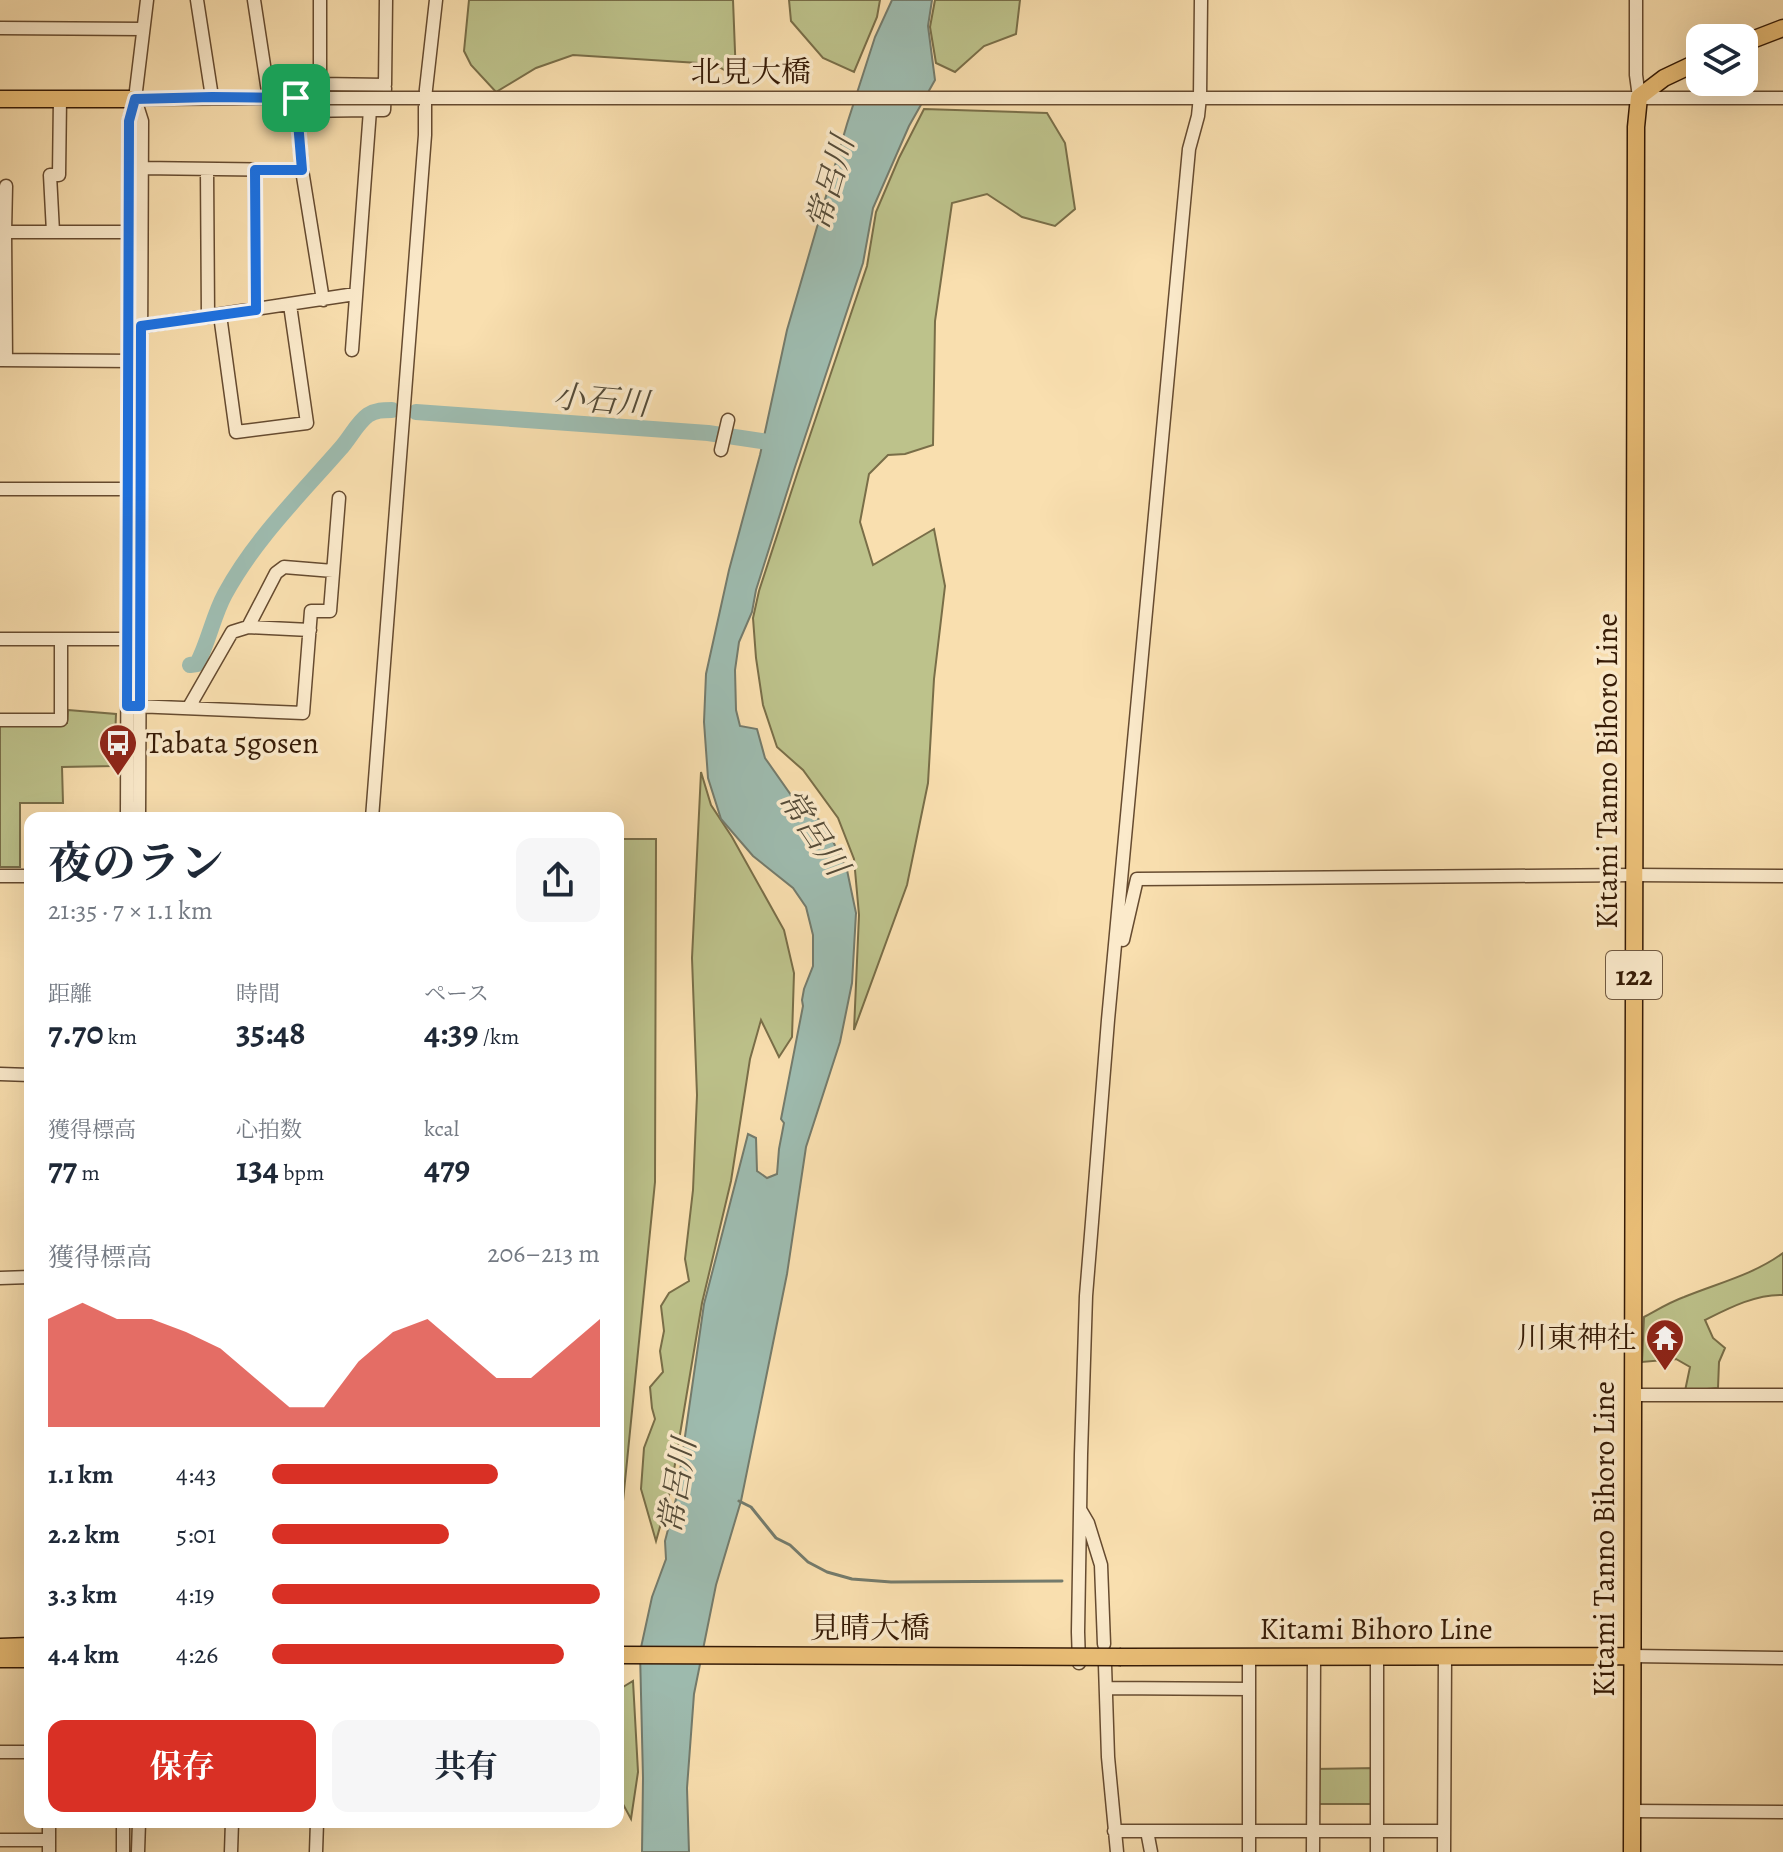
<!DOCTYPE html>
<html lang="ja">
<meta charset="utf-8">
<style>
:root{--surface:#fff;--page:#f6f6f7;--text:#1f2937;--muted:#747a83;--accent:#d93025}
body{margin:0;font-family:Alegreya,"Noto Serif JP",serif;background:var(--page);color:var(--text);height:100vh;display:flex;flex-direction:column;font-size:30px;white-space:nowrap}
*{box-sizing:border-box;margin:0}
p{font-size:26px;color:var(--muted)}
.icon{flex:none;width:44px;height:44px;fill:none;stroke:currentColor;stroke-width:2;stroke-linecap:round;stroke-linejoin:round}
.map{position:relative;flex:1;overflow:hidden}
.sheet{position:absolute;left:24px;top:812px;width:600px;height:1016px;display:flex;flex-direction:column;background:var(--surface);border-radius:16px;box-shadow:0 8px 32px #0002}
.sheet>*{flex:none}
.buttons{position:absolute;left:1686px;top:24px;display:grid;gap:16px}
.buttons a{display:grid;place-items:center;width:72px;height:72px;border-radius:16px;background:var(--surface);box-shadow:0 8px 32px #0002;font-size:40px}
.pin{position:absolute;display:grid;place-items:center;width:68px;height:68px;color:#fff;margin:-34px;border-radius:16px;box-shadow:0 4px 12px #0006}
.round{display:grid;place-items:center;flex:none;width:84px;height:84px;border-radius:16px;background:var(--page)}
.headline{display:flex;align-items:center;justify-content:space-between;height:136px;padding:0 24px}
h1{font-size:44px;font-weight:700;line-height:60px}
.metrics{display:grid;grid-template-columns:repeat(3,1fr);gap:12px;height:136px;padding:8px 24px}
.metrics div{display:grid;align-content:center}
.metrics b{font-size:34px;font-weight:700}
.metrics small{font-size:22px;font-weight:400}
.metrics p{font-size:22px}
.chart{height:224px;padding:16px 24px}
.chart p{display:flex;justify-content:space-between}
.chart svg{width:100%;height:144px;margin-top:8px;fill:var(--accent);opacity:.7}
.primary-button{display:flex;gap:16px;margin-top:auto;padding:16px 24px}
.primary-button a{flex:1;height:92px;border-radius:16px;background:var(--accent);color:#fff;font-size:32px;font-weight:700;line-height:92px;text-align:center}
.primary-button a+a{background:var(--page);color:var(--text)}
ul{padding:0 24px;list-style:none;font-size:26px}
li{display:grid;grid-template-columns:128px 96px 1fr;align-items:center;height:60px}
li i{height:20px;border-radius:10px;background:var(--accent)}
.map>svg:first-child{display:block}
</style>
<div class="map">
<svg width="1783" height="1852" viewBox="0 0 1783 1852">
<rect width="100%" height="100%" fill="#f9dfaf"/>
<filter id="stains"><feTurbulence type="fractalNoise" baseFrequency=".0025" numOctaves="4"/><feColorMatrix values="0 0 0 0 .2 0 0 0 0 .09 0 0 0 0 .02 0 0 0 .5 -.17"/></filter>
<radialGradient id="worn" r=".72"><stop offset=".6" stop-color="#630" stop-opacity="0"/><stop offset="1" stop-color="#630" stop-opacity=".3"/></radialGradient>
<path fill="#bdc28b" stroke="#796e48" stroke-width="2" d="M469,0H733L736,77L714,64L573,55L536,68L496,92L471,65L464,51Z
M789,0H880L877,17L854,72L823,58L791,21Z
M935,0H1020L1016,34L984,46L955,72L936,63L930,27Z
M924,109L1047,113L1065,143L1075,209L1055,226L1022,217L987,194L952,203L935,321L933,445L905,454L888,455L869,474L860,522L873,565L934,529L945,586L934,679L928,783L907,885L854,1030L859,915L854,859L838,818L803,770L777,747L763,705L756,658L753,618L759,591L797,474L867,266L876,212L899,158Z
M68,710L116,714L114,766L62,767L63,803H20V867H0V723H67Z
M701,772L711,805L732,837L784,930L794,973L792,1037L779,1057L761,1020L750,1059L731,1181L702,1303L671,1488L656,1541L641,1489L644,1448L655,1419L652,1408L650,1387L663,1372L660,1351L664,1331L661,1306L669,1293L689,1281L685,1259L693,1190L697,1095L692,958Z
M618,839H656L655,1182L618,1551Z
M1783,1253V1295C1756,1294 1729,1308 1705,1320L1713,1338L1725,1348L1719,1362L1718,1388L1685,1391L1690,1367L1676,1359L1642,1362L1644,1317C1657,1310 1670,1302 1684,1297C1718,1283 1753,1275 1783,1253Z
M633,1681L638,1772L631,1819L618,1795V1690Z
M1377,1768L1378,1804H1314V1769Z"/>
<path fill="#9ebcb0" stroke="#747b6c" stroke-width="2" d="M892,0H932L928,26L935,80L909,126L873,208L863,263L794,470L756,590L752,612L739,642L735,670L736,710L740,726L757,729L765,758L798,805L824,823L847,870L856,913L852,983L840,1042L806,1147L787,1274L741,1501L716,1585L694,1694L687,1788L689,1852H642L643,1778L640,1652L652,1597L666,1559L665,1541L676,1499L704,1304L748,1134L756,1138L757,1171L767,1178L777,1174L779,1149L784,1123L781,1119L803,1006L802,1000L804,989L813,966V935L806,907L793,888L753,856L721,819L708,778L704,722L706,674L729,570L760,455L787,330L847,124L875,37Z"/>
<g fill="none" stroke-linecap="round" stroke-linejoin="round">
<path stroke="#747b6c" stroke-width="3" d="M739,1501L751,1507L776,1538L790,1545L808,1562L827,1572L852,1579L891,1582L1062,1581"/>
<path stroke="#9ebcb0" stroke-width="16" d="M416,412L708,433L782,444
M190,665L197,664C209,641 213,616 225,594C255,539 299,496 340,449C350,438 357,423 368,415C376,410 383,410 392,410"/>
<g stroke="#664b30" stroke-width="15">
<path id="minor" d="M197,0L212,97
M254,0L269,98
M320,0V84L385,85L386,0
M1636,0V75L1639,97
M0,28L143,29
M296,98L302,170L323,300
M420,98H1783
M135,99L142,121L139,818
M135,99L300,98
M370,110H384L385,88
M297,111L370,110L352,350
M141,168L302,170
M207,169L208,317
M255,170L256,310
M5,232L6,186
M53,232L50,175H59L60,99
M220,315L236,432L307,423L290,305
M136,327L355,294
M0,360L137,361
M6,360L5,232H134
M721,450L728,420
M0,489H133
M248,627L276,573L284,567L333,571
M0,639H132
M134,706L303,713L311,611H330L339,498
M189,707L232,632L248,627L310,630
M0,720H61V640
M127,818L129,121L135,99L147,0
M372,818L425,135V98L436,0
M0,876H30
M1123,940L1137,879L1634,875L1783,876
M0,1074L30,1075
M0,1278L30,1277
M1633,1395H1783
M1081,1511L1088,1523L1101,1565L1104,1644
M1632,1656L1783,1658
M1249,1658V1852
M1079,1663L1078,1632L1081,1454L1086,1296L1092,1222L1108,1020L1189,149L1198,116L1200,97L1201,0
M1105,1665L1108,1757L1117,1852
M1106,1688L1249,1689
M0,1752H30
M1632,1811L1783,1812
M1114,1831H1443
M1147,1831L1151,1852
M0,1840H49
M49,1852V1822
M123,1852V1822
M138,1852L139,1822
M231,1852L232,1822
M316,1852L317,1822
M1313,1852L1314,1658
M1377,1852V1658
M1444,1852L1445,1657"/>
</g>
<g stroke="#351a05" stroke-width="19">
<path id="major" d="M1744,43L1783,28
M0,99H135
M0,1647L30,1646
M1121,1657L1632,1656
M0,1659H30
M1632,1852L1636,127L1639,97L1664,78L1700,61"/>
</g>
<use href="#minor" stroke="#fbeacb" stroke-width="12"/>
<use href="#major" stroke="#ecc078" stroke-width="16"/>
<g stroke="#664b30" stroke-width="15" stroke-linecap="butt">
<path id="minor-bridge" d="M308,98H420"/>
</g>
<g stroke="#351a05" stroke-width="19" stroke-linecap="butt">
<path id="major-bridge" d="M618,1655L1121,1657"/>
</g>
<use href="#minor-bridge" stroke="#fbeacb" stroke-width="12"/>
<use href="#major-bridge" stroke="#ecc078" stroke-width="16"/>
</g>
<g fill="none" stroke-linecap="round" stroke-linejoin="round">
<g stroke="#fff" stroke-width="16">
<path id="route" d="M212,97L296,98L302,170H255L256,310L141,326L140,706H127L129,121L135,99Z"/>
</g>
<use href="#route" stroke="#1a73e8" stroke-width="10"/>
</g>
<defs>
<g id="bus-pin" transform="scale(2)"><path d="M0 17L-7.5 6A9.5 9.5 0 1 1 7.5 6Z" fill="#8f2418" stroke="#fbeacb"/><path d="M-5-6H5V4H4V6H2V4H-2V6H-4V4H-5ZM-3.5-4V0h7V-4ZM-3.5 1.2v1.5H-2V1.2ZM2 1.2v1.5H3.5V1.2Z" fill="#fff"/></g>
<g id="temple-pin" transform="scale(2)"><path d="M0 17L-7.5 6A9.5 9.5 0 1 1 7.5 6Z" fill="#8f2418" stroke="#fbeacb"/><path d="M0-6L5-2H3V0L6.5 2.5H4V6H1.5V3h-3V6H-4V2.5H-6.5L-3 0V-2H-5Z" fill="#fff"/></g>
</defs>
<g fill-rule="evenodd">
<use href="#bus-pin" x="118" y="743"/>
<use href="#temple-pin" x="1665" y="1338"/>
</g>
<g text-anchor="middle" stroke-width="7" stroke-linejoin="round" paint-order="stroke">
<rect fill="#fbeacb" stroke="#705840" stroke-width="2" x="1606" y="951" width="56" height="48" rx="6"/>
<g font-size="28" font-weight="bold" fill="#351a05">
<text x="1634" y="985">122</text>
</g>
<g font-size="30" fill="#351a05" stroke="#fbeacb">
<text x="751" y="82">北見大橋</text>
<text transform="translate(1607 771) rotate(-90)" y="10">Kitami Tanno Bihoro Line</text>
<text transform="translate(1604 1539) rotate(-90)" y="10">Kitami Tanno Bihoro Line</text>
<text x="870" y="1638">見晴大橋</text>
<text x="1376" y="1639">Kitami Bihoro Line</text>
</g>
<g font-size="30" fill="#351a05" stroke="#fbeacb" text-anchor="start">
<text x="146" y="753">Tabata 5gosen</text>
<text x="1637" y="1348" text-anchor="end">川東神社</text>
</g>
<g font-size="32" font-style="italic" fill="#544b38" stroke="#fbeacb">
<text transform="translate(830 183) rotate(-74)" y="11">常呂川</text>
<text transform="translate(601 400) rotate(5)" y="11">小石川</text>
<text transform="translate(814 832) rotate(56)" y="11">常呂川</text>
<text transform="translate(677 1486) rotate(-81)" y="11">常呂川</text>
</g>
</g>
<rect width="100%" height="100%" filter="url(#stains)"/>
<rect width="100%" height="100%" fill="url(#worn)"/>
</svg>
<div class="buttons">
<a><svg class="icon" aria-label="layers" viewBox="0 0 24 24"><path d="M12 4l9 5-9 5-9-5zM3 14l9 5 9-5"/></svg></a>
</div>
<div class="pin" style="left:296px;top:98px;background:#1e9e55"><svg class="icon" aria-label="arrive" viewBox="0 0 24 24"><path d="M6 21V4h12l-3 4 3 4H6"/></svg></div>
<section class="sheet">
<div class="headline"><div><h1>夜のラン</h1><p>21:35 · 7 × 1.1 km</p></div><a class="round"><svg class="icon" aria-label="share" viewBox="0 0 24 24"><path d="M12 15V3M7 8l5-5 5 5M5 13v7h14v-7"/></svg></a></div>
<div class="metrics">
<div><p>距離</p><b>7.70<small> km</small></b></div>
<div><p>時間</p><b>35:48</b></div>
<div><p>ペース</p><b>4:39<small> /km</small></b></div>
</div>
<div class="metrics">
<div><p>獲得標高</p><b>77<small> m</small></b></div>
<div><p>心拍数</p><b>134<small> bpm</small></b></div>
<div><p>kcal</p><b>479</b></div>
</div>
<div class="chart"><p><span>獲得標高</span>206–213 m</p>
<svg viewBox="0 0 160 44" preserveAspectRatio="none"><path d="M0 44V11L10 6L20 11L30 11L40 15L50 20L60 29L70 38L80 38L90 24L100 15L110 11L120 20L130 29L140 29L150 20L160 11V44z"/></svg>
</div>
<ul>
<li><b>1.1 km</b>4:43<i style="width:69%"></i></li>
<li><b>2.2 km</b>5:01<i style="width:54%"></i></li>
<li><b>3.3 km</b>4:19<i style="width:100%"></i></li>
<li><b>4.4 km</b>4:26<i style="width:89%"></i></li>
</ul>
<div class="primary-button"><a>保存</a><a>共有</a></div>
</section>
</div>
